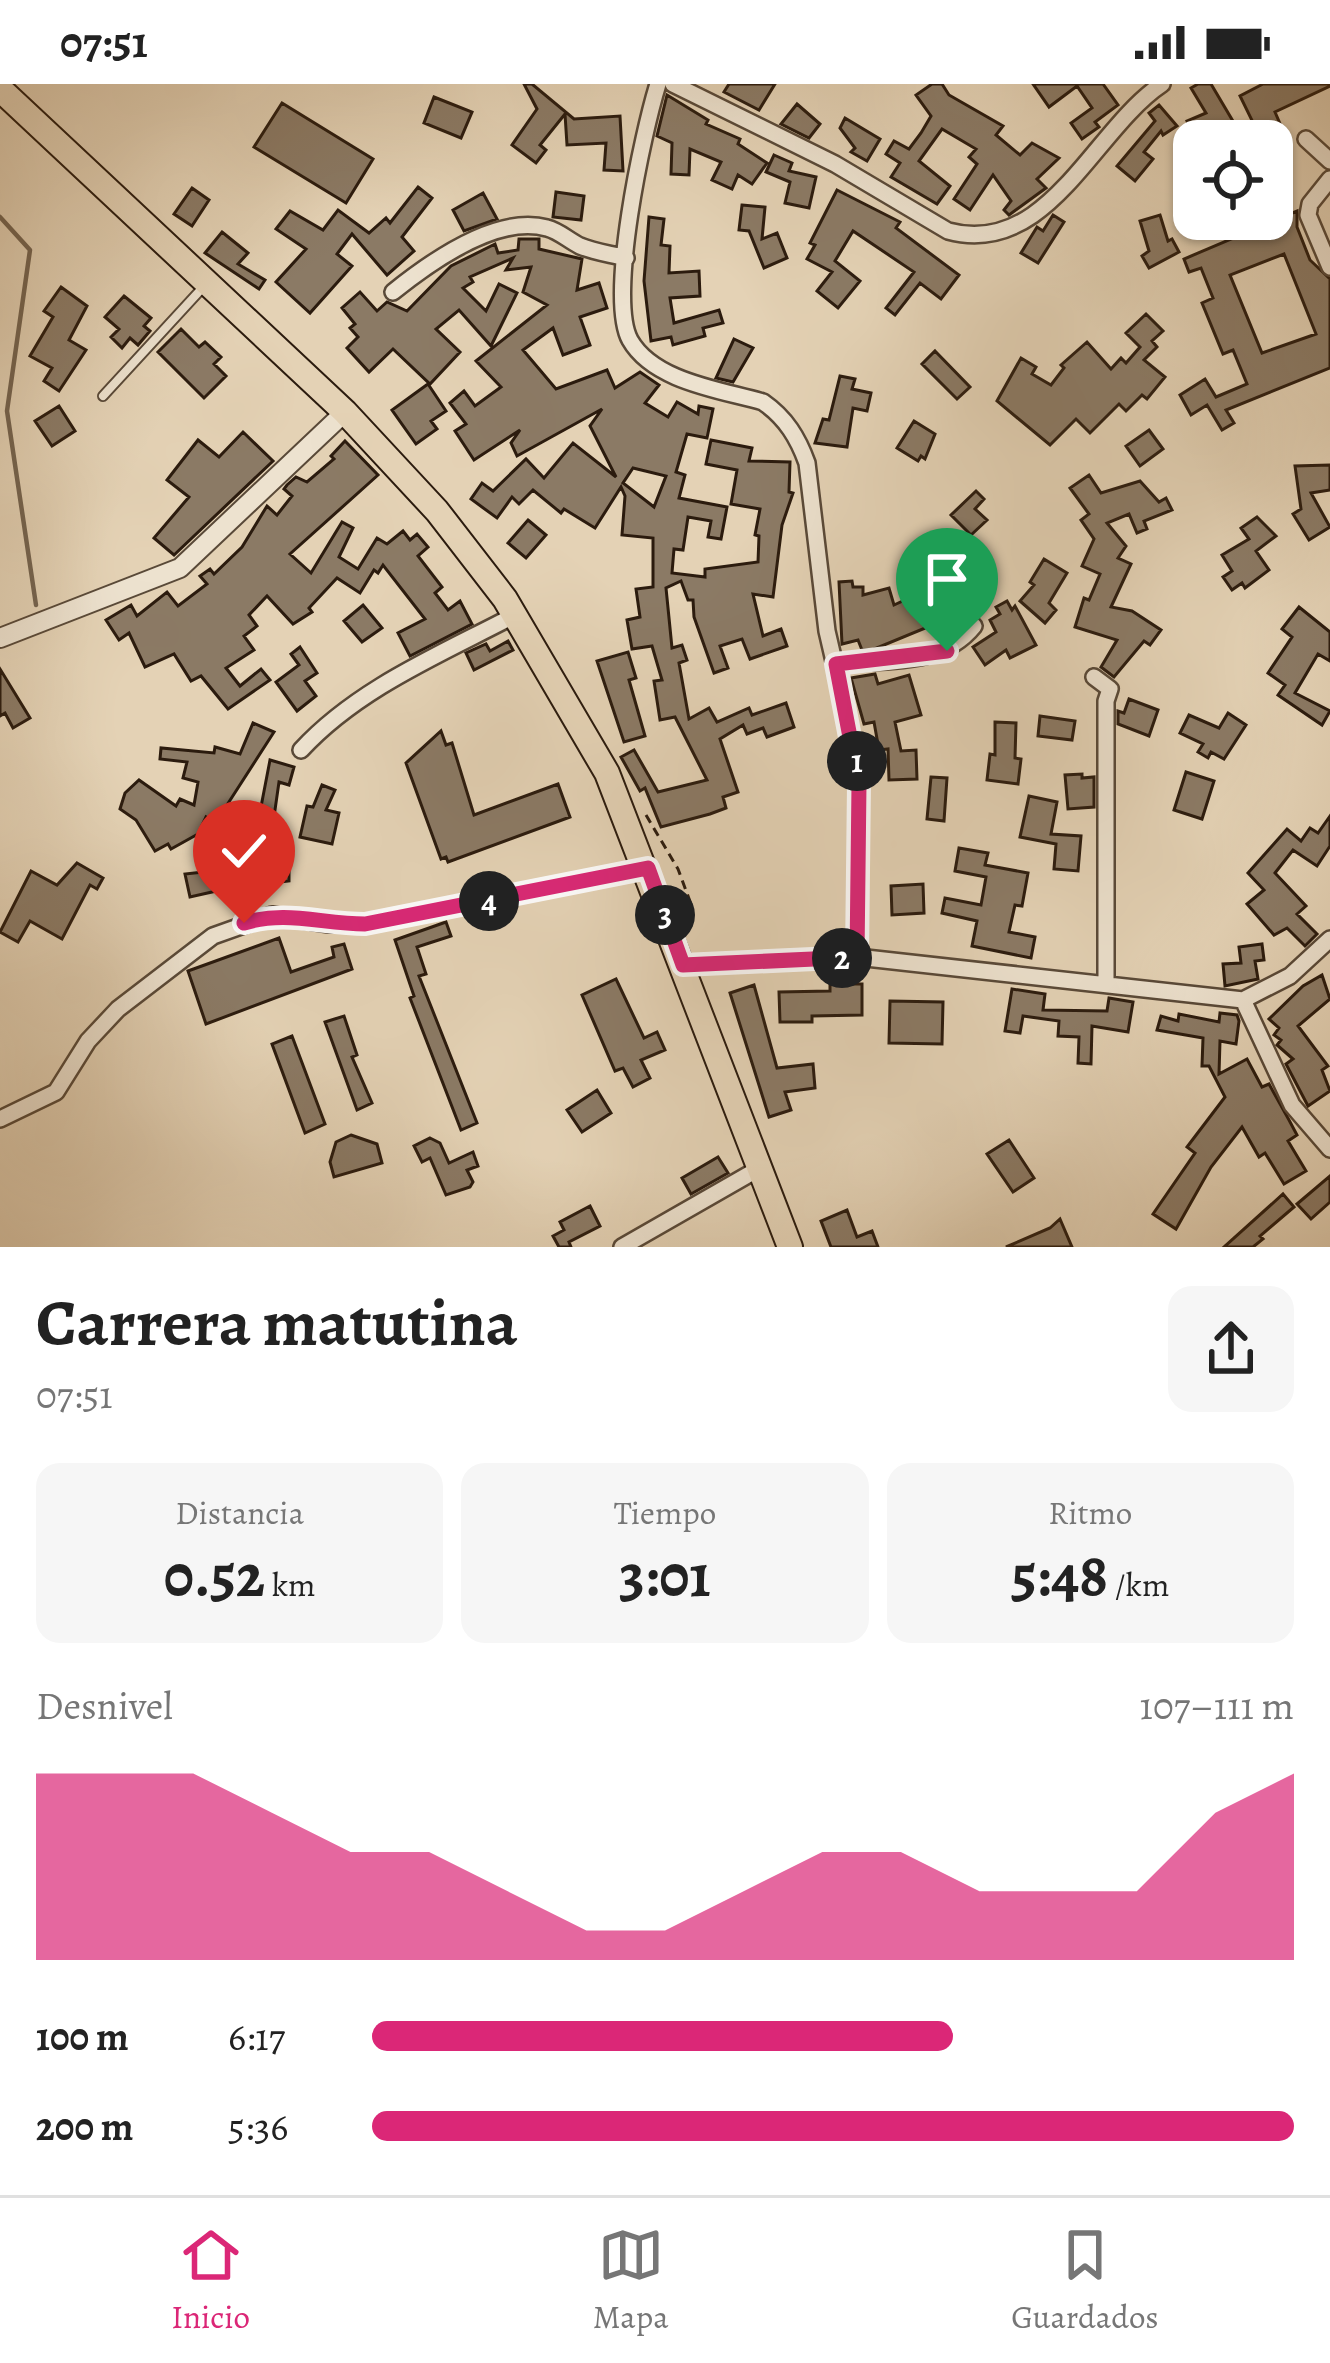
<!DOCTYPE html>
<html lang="es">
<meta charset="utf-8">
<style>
:root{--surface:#fff;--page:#f6f6f6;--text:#222;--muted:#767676;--line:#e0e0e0;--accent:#db2777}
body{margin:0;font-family:Alegreya,serif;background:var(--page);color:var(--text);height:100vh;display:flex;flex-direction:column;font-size:45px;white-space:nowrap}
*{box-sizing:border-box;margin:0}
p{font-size:39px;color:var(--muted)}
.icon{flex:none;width:66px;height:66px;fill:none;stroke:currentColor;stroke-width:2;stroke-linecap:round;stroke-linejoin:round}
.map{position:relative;height:1163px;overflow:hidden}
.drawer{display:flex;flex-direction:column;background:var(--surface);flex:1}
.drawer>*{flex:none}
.tools{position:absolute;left:1173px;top:36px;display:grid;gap:24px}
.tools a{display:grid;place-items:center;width:120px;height:120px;border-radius:24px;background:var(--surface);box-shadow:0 3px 9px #0004;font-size:60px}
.pin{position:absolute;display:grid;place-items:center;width:102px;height:102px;color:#fff;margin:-123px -51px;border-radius:50% 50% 50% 0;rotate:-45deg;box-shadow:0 0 12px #0007}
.pin .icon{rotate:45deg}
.km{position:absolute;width:60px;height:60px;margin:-30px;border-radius:50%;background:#222;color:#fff;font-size:33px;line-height:60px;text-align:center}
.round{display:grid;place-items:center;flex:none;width:126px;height:126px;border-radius:24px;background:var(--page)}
.overview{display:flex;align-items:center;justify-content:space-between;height:204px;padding:0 36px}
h1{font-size:66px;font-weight:700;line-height:90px}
.stats{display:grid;grid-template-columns:repeat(3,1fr);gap:18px;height:204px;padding:12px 36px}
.stats div{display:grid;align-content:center;border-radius:24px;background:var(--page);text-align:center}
.stats b{font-size:60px;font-weight:700}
.stats small{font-size:33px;font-weight:400}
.stats p{font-size:33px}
.chart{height:336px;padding:24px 36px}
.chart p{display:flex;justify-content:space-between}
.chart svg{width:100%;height:216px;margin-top:12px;fill:var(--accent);opacity:.7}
ul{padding:0 36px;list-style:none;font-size:39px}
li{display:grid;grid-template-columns:192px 144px 1fr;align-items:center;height:90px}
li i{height:30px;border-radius:15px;background:var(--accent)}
.status{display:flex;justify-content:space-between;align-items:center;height:84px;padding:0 60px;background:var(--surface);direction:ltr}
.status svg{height:33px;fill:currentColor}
.tabs{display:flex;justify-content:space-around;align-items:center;height:168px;border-top:3px solid var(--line);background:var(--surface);font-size:33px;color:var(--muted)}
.tabs a{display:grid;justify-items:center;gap:6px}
.tabs .active{color:var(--accent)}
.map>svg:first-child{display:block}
</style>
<div class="status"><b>07:51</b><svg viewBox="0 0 49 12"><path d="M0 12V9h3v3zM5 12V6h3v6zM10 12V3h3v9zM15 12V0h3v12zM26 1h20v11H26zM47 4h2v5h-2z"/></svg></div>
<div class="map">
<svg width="1330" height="1163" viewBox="0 0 1330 1163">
<rect width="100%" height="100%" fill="#e4d2b5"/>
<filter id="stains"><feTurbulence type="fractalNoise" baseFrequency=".00167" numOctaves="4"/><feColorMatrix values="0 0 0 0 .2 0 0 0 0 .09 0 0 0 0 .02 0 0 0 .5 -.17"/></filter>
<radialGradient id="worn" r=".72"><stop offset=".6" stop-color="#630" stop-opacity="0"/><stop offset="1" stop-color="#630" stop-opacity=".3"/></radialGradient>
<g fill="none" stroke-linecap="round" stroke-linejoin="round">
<path stroke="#746450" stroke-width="4.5" d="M0,133L30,166L7,327L36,521"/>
</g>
<path fill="#8b7a65" stroke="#2b1b0e" stroke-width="3" fill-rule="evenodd" d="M524,0H532L574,35L620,32L623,87L604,86L606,59L567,61L565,30L540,61L546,66L536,79L512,61L537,25Z
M729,0H775L759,26L724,8Z
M932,0H942L949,11L1003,42L996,51L1020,71L1032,59L1059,74L1037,95L1046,104L1009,131L1004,126L1011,117L993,91L970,126L954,115L977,80L969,73L976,65L942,45L919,77L950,102L937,120L891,93L900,79L886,70L894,57L909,65L921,49L931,32L916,11Z
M1033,0H1103L1118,21L1095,38L1099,43L1082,55L1071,39L1092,24L1077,2L1049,23Z
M1198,0H1211L1237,44L1196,57L1187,37L1206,29L1191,4Z
M1263,0H1330V2L1275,28L1284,49L1262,57L1240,12Z
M667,11L708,36L706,40L740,55L738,60L767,79L752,100L738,91L732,105L712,96L721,78L690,65L689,91L671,90L672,59L657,52Z
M434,13L472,28L461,54L424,39Z
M282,19L373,75L346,119L254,63Z
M797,20L820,40L809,54L781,40Z
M1159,21L1177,42L1163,51L1161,47L1144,68L1153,75L1135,97L1117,82L1155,37L1149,29Z
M845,34L880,55L867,77L851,68L855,64L840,44Z
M774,71L792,79L789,87L816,93L809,124L785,119L790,98L766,88Z
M418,103L432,114L402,153L414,167L387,191L352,150L337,170L352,182L310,229L276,198L306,165L276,145L290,127L323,146L338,126L369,149L386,134L390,139Z
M192,104L209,116L192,142L174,130Z
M837,106L900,138L896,144L959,191L941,215L920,199L895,231L886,224L914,188L853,147L835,177L860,197L838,224L817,207L832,188L807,175L815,161L810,159Z
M556,108L584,112L581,136L553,133Z
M483,109L497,135L464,147L453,126Z
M742,121L765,123L762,155L777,149L787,174L764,184L749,147L739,146Z
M1297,127V143L1310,176L1330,195V284L1226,326L1234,339L1222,346L1207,321L1191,331L1180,311L1205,295L1216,313L1247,300L1233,266L1223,270L1202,219L1213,214L1201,184L1189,188L1184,175ZM1284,170L1316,250L1262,269L1230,191Z
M1053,131L1064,138L1038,179L1021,169L1037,143L1043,147Z
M1160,131L1168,157L1172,155L1179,168L1149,184L1142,172L1149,167L1140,137Z
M649,133L664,135L661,161L670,162L669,189L699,187L700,212L670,214L674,239L719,226L723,239L703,244L705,252L673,261L671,253L651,257L644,197Z
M222,148L248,169L238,180L265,196L259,205L205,169Z
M519,155H539V165L582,175L577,206L599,199L607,224L580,233L590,261L563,271L553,244L523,266L556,305L607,286L615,304L640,288L659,301L645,319L668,333L677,318L698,330L699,322L713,325L707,354L687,350L676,388L685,391L679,414L727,423L721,455L708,453L711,437L688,433L683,466L674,465L672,489L705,493V485L758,478L759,452L755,451L760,425L731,420L737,386L706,380L711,356L752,364L749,377L790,378L789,408L793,409L782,441L773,513L753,510L763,552L781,545L787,562L750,575L742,555L720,562L728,584L714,589L694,533L693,516H688L681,497L666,504L672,564L682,561L687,576L679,579L689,635L709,624L717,638L749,624L752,631L786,619L794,643L767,653L763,644L747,650L743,641L720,655L738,708L723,713L726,724L710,730L661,743L645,704L640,707L621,673L634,666L658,708L707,696L675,633L660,636L654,597L662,596L652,562L632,565L627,536L640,533L636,505L653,503V454L622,451L625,412L621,403L595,444L564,425L561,429L533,406L519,420L512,413L497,434L471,415L482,399L493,407L526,375L544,394L573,359L616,393L590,342L602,325L517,372L511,359L520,346L474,376L455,347L466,340L450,319L464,307L475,322L501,303L476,277L547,221L523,208L531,183L506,186L513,174L470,193L473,198L463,204L486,227L499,200L517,209L491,262L459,226L436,245L460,268L430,300L393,265L369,288L347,264L358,253L350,244L355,240L342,224L360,208L377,227L387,218L407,227L451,182L495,160L498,169L518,166ZM633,384L666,392L654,423L623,399Z
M61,203L87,222L69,256L86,266L59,307L44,297L52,284L30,272L53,233L44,227Z
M124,212L151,234L144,242L150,247L138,261L130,254L122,264L111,253L119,245L105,233Z
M1146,230L1163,247L1152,257L1157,263L1144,276L1165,293L1147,315L1142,311L1126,327L1119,320L1090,349L1076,335L1050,361L997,317L1021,274L1036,283L1032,290L1051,301L1064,284L1061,281L1087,258L1111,285L1121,274L1126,279L1140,263L1126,249Z
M181,245L199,263L205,258L221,273L214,280L226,292L204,314L158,268Z
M734,255L753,264L733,298L716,294Z
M935,267L970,303L957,315L922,280Z
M840,292L855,295L852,305L871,309L867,327L853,324L847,363L815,359L823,335L829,336Z
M428,300L446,327L431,337L437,345L416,360L392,326Z
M59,322L75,347L52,362L35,337Z
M914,337L935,350L925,375L921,372L918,377L897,364Z
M1149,346L1163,365L1140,382L1126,362Z
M243,348L273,377L174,471L154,454L189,413L167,396L198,356L219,373Z
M345,357L378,391L290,470L311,489L342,438L353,444L339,473L358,485L377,454L387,460L403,447L410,456L417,450L428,463L418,472L442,503L435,509L448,526L460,517L472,540L410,572L398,549L425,535L383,481L378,489L374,486L360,509L337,494L309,524L312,528L293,540L267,512L249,531L257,542L244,552L254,566L226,584L240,602L261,585L270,596L228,625L201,592L191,597L174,570L145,583L129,549L119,556L106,536L131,521L137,532L167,508L178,522L207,500L200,492L210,485L214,490L242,463L267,422L277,431L292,412L284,405L287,401L296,393L307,398L334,375L331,372Z
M1330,381V406L1311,409L1330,443L1309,456L1293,430L1301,425L1295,382Z
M1089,391L1101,409L1140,397L1159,418L1166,414L1172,426L1144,437L1147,445L1137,449L1129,430L1107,439L1126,462L1118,474L1131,480L1111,523L1132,527L1161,546L1150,561L1144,557L1114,593L1101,583L1117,556L1075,543L1084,514L1089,516L1100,490L1082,482L1094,455L1081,436L1089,430L1070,404Z
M976,407L984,415L975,425L987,436L971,451L951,431Z
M1257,433L1276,452L1256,467L1269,486L1245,504L1242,499L1232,506L1223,493L1232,487L1222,471L1249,455L1241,444Z
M528,436L546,451L526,474L508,459Z
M1044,475L1067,489L1049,519L1056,526L1045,539L1020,517L1034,501L1030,498Z
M852,497L853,503H863V511L889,504L894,521L918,510L923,522L933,518L939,531L932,535L935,540L872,566H862L858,556L842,560L839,498Z
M1007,517L1012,526L1015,522L1036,561L1010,574L1006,566L985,581L973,563L996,548L990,536L1000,530L996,523Z
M363,521L382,544L362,558L344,537Z
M1299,523L1330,548V577L1318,570L1295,609L1330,627L1322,641L1278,611L1285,601L1268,589L1292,553L1282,545Z
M508,557L513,566L474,586L466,569L486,560L490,567Z
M300,563L317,589L305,597L316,612L297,627L276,598L299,581L291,570Z
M628,568L636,594L629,596L645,652L624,658L597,577Z
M0,585L30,634L13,644L5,629L0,632Z
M875,590L878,600L909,591L921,631L895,638L901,667L916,666L917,695L889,696L888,665L879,666L874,638L864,640L851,594Z
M1129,615L1158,626L1149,652L1118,640V627L1124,629Z
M1228,629L1246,641L1224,675L1211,668L1208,674L1198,668L1203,660L1180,649L1189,631L1219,644Z
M1040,632L1075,637L1072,656L1038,652Z
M995,638L1016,639L1015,674L1021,675L1018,700L987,696L990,670L995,671Z
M253,639L274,648L227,721L249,734L252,726L260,728L270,676L294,683L289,701L279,698L274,733L258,779H289V797L237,803L238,810L221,812V806L190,813L185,790L221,786L239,753L206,733L198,750L171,765L168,760L155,767L136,736L120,725L125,709L139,696L176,722L180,715L194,721L198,698L183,694L187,678L160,675L161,664L214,669L215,663L240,670Z
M441,647L446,661L452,659L474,731L558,700L570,733L448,778L446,773L441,775L406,679Z
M1186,688L1214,697L1202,735L1174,726Z
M1082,690V694L1094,693V723L1068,725L1065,691Z
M931,693L947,694L944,737L927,735Z
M322,701L335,706L326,726L339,729L332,760L300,753L307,722L313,723Z
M1029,712L1057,718L1051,750L1081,752L1078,787L1054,785L1056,760L1020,753Z
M1330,732V762L1317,782L1293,766L1275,789L1306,822L1297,830L1317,850L1305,862L1287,844L1274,851L1247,820L1264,806L1248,789L1287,745L1301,757L1310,744L1318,749Z
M959,764L988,769L985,781L1028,789L1022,822L1015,821L1009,848L1035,853L1031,874L972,862L977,837L942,829L945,814L981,821L986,793L955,787Z
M77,779L103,794L97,805L90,801L62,855L30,837L18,858L0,848L31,787L57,801Z
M923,800L924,829L892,831L891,802Z
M446,838L451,852L417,863L426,890L419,892L477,1039L461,1046L410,914L414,912L395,856Z
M279,854L291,888L334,873L332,863L344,860L352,885L206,940L188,887Z
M1262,860L1264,876L1255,877L1258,895L1225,902L1223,880L1241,879L1239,863Z
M1322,891L1330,915L1298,942L1328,982L1322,986L1330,1007L1308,1022L1286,980L1293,975L1277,961L1281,956L1274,951L1279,944L1269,935L1303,902Z
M616,895L644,954L657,948L665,966L641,976L650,994L633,1003L623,984L615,987L582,911Z
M830,900H862V931L812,932V938H780L779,908L830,907Z
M754,901L777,984L813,980L815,1004L785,1008L791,1026L769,1033L730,909Z
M1012,905L1045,910L1043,926L1107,927L1109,914L1133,918L1128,948L1092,942L1091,980L1078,979L1079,953L1058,952L1059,937L1023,932L1020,949L1005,947Z
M890,917L943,918L942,960L889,959Z
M1220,929L1237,931L1239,937L1236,960L1220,957L1219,990L1247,975L1262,1003L1269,1000L1289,1036L1297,1051L1288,1057L1306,1087L1284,1100L1265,1069L1259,1073L1242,1043L1211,1083L1176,1145L1153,1130L1195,1069L1187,1063L1225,1013L1209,982H1202L1203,954L1157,946L1161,932L1178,937L1179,930L1219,938Z
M344,932L357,971L352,973L372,1019L357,1026L325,938Z
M292,952L325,1040L305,1049L272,960Z
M597,1006L611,1029L582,1048L567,1026Z
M351,1051L377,1060L382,1079L334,1093L330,1078L336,1058Z
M430,1054L440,1059L449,1079L473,1068L478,1082L467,1086L473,1098L470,1103L446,1111L430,1074L422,1078L414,1062Z
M1009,1056L1034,1094L1013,1108L987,1070Z
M718,1073L728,1089L691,1110L682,1094Z
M1330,1092V1118L1311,1135L1297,1120Z
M1283,1110L1294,1123L1260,1152L1263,1155L1253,1163H1224Z
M590,1122L600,1142L569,1158L571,1163H559L553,1152L564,1146L560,1138Z
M847,1126L857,1153L872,1147L878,1163H831L821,1137Z
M1060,1135L1072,1163H1006L1050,1144Z"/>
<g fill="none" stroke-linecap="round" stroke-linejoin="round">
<g stroke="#594938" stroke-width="12">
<path id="service" d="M103,312L206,200"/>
</g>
<g stroke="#594938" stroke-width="20">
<path id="minor" d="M658,0C643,48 607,214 630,256C654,298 722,306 763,318C786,334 798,354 807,379L827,547L858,681L857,873
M673,0L835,80L948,147C1048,174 1093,46 1162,0
M1306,55L1330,77
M1330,95L1310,120L1308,131L1330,183
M393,208C429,179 497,130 547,144C559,147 568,156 580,162C594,168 611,170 626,174
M836,580C885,575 941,583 974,542
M1094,593L1110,605L1106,617V898
M301,666C358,604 441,570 515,531
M683,881L857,873L1243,916L1290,892L1330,855
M1243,916L1292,1021L1330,1065
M0,1035L56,1008L88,957L118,925L213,852L272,831L329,840H365L648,785
M622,1163L760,1084"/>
</g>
<g stroke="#594938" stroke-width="22">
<path id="tertiary" d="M0,554L180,484L345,328"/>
</g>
<g stroke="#2b1b0e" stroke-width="28">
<path id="primary" d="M0,5L345,328L437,427L505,515L607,689L790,1163"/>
</g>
<path stroke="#2b1b0e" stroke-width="3" stroke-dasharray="9 6" stroke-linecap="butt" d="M646,731L678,785L691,820"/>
<use href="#service" stroke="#ede2cf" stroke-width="8"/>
<use href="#minor" stroke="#ede2cf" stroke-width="15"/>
<use href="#tertiary" stroke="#ede2cf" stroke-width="18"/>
<use href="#primary" stroke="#e4d2b5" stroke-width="24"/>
<path stroke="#2b1b0e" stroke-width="3" stroke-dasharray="9 6" stroke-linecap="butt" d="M644,835L691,820"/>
</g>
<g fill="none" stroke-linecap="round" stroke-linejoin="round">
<g stroke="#fff" stroke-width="24">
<path id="route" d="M244,839C286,826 322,840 365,840L648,784L683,881L857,873L859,700L836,580L947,567"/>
</g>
<use href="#route" stroke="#db2777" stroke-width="15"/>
</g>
<rect width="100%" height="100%" filter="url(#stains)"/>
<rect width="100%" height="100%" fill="url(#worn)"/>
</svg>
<div class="tools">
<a><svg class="icon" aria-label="locate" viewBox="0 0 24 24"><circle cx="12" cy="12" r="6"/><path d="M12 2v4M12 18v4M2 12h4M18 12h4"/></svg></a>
</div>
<div class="pin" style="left:947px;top:567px;background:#1e9e55"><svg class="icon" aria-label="arrive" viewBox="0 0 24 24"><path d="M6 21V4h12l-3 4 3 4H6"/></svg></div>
<div class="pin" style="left:244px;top:839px;background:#d93025"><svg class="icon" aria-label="check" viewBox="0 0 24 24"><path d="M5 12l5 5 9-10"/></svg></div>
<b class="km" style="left:857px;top:677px">1</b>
<b class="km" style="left:842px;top:874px">2</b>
<b class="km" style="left:665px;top:831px">3</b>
<b class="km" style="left:489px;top:817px">4</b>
</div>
<section class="drawer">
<div class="overview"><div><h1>Carrera matutina</h1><p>07:51</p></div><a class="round"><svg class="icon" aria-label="share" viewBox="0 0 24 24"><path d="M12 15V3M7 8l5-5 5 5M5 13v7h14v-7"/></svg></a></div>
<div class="stats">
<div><p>Distancia</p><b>0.52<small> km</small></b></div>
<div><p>Tiempo</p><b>3:01</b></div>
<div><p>Ritmo</p><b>5:48<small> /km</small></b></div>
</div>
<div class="chart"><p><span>Desnivel</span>107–111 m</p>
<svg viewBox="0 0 160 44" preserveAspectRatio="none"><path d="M0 44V6L10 6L20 6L30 14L40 22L50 22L60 30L70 38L80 38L90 30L100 22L110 22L120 30L130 30L140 30L150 14L160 6V44z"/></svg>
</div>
<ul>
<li><b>100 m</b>6:17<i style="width:63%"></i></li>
<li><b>200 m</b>5:36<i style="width:100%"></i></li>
</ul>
</section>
<nav class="tabs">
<a class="active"><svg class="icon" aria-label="home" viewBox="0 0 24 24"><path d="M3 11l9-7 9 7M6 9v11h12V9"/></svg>Inicio</a>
<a><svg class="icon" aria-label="map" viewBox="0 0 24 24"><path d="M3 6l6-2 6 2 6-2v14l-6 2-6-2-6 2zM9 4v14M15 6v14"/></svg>Mapa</a>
<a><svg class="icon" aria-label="saved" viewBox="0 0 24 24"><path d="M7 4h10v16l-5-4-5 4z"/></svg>Guardados</a>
</nav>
